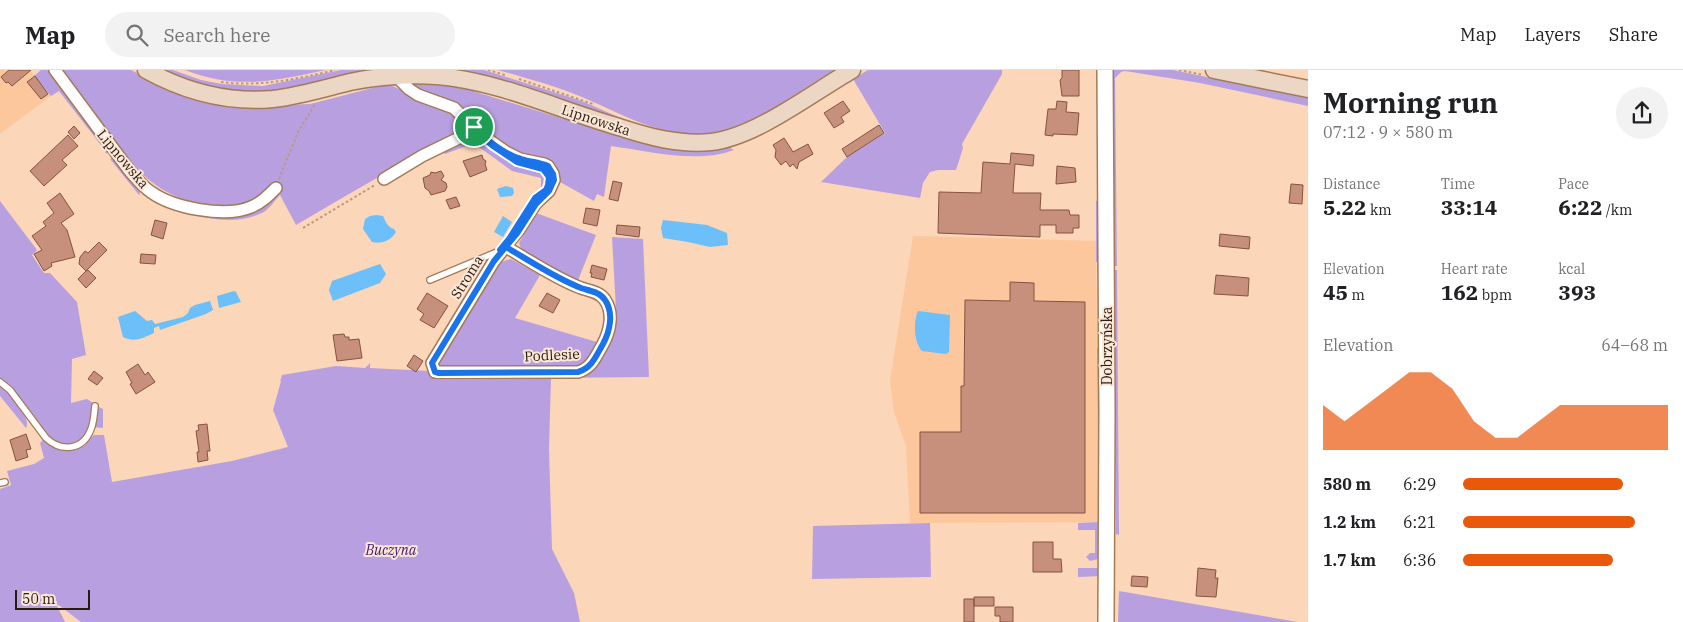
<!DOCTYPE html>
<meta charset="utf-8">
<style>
:root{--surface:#fff;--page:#f2f2f2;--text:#202124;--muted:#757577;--line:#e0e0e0;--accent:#ea580c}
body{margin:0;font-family:"IBM Plex Serif",serif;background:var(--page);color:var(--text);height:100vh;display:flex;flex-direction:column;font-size:19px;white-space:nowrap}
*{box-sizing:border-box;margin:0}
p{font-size:16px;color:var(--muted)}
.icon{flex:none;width:28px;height:28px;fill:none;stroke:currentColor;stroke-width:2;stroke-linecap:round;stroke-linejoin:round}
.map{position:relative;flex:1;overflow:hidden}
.sheet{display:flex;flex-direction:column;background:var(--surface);width:375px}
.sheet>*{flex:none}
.scale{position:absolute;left:15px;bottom:12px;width:75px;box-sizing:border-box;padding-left:5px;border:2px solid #2b1b0c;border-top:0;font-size:14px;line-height:18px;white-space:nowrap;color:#2b1b0c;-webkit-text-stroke:4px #fae7d8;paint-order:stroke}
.pin{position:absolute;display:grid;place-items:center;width:42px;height:42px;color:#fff;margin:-21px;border:2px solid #fff;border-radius:50%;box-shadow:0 1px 5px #0007}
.round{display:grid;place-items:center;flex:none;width:52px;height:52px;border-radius:26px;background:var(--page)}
.summary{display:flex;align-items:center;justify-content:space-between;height:85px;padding:0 15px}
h1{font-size:28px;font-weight:700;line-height:38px}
.figures{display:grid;grid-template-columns:repeat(3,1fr);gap:8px;height:85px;padding:5px 15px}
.figures div{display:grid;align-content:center}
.figures b{font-size:21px;font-weight:700}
.figures small{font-size:14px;font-weight:400}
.figures p{font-size:14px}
.chart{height:140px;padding:10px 15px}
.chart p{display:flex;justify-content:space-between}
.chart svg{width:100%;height:90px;margin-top:5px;fill:var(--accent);opacity:.7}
ul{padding:0 15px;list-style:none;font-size:16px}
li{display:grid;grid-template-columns:80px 60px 1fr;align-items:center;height:38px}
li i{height:12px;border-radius:6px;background:var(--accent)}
header{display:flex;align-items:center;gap:30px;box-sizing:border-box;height:70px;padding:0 25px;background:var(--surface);border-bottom:1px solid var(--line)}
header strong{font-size:24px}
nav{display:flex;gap:28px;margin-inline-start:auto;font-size:18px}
.search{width:350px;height:45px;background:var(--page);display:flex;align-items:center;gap:12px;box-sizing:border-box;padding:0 18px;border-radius:28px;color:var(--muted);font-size:19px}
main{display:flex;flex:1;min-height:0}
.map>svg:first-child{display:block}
</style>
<header>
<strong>Map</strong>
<div class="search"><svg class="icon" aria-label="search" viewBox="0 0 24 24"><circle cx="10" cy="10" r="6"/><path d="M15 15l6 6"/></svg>Search here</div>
<nav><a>Map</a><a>Layers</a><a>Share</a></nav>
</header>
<main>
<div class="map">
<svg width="1308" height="552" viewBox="0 0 1308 552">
<rect width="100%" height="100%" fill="#fbd6b8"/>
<path fill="#fcc79c" d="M0,0H30L51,26L0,64Z
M913,166L1096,171L1099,452L910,453L906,376L894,342L890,311Z"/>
<path fill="#b8a0e0" d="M41,0H48L109,81L106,84L104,79L59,21L51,26L34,6Z
M62,0H131L172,21L198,30L217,34L260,36L310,34L388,14L450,42L462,53V57L459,62C404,92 350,123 296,155L280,125C275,130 270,138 264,142C230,159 190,145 157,133V131L222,145L256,131C210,143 169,132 136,98C127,90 120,78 112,68C95,46 78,23 62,0Z
M162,0H173L201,10L222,14L263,16L341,0H374C314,14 260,31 198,14C186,11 174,5 162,0Z
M185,0H326C275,11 236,20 185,0Z
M451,0H484L582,31L641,57Z
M498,0H834C804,18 770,44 738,56C677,78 636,50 582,27C555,16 526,8 498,0Z
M868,0H1002V4L962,74L963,78L956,100H938L930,102L923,113L920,128L821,112L847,87L885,63L853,9Z
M1113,0H1173L1308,28V36L1200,13L1125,1L1121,2L1115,8L1117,196H1114Z
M416,13L460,17L603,61L672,79L688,80L720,78L756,65L757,67L730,78L734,80C697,94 649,81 611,76L604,127L597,124L594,131L560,112L558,100L550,91L545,88L522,85L485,59L479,50L460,35L418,18L414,14Z
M471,63L517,94L542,100L548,109L543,121L541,120V108L512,101L479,77L469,75L445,84L443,80Z
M113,87L141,120L139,125L110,89Z
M1100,130V192H1096V131Z
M0,131L37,180L32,185L44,203H50L77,232L86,285L72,289L71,333L87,329L93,333C92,348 91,362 78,371C73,374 66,377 60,375C44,368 13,325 0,310Z
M536,143L596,165L577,213L522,181L519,173Z
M612,167L643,169L649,307L551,308L549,379L552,479L574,523L580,552H81L60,536L56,534L65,552H0V419L11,415L7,401L34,394L44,388L40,373L44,369C65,389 74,382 94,365H104L112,412L232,391L288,377L273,340L281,311L280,309H281L282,305L336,296L365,298L370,293V298L430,301L500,192L511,189L540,205L515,248L597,272L604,259V240H616Z
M1114,200H1117L1119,465L1116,464Z
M1097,278H1101L1102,488L1090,491L1086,487L1090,483H1095V460H1078V453L1099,452Z
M0,315C9,322 32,347 26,358L0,326Z
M97,336L103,339V358L94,357Z
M930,453L931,507L812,509L813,456Z
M1078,498H1102V506L1078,507Z
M1119,521L1298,552H1118Z"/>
<path fill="#6cbff9" d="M506,116L513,118L514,123L512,126L500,127L497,119Z
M376,145L383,146C386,152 387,157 394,159L396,162C391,171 381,174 372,172L363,159L365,149L370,146Z
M503,146L512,152L503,167L494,162Z
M663,150L707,155L727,163L728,175L710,177L688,172L663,168L661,158Z
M380,194L386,204L380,213L333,231L329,220L332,211Z
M234,221L236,222L241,232L219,238L217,226Z
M210,231L213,240L206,244L160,260L159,256L154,258V263C143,268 134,273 123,267L118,247L135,241L147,251L152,250L155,254L183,247L188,243L190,238L195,235Z
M918,241L950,245L949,282L946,284L922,281C914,272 913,252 918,241Z"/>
<path fill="#c7907c" stroke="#855340" d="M9,0H31L12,16L8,12L6,13L1,7Z
M1062,0H1079V26H1062L1060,10L1062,8Z
M35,6L48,24L41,29L27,12Z
M843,31L850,41L841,47L844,52L834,58L824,43Z
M1057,31L1067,32L1066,42L1079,43L1077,65L1053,64V66L1045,65L1048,39H1056Z
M879,55L884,63L847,87L842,79Z
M74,56L80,63L74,69L68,62Z
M68,65L78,76L62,90L67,95L44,116L30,101Z
M784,68L793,82L808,74L813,84L799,92L797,99L793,94L790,97L786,91L781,95L775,87L776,80L773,75Z
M1011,83L1034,85L1033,96L1015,94L1013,123H1041L1040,140H1069L1070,145H1079V158H1073V163H1056V155H1040V167L938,163L939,122L981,123L983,92L1010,94Z
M482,85L483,89L486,91L485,94L487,100L470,107L463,91Z
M1057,96L1075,98L1076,112L1056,114Z
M441,101L444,106L441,110L446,113L447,117L445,121L431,125L429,121L425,118L423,108L430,105L431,102L435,103Z
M613,111L622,113L618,131L609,129Z
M1291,114L1303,115L1302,134L1289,133Z
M60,123L74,144L61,153L67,160L75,187L51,193L52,196L44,201L34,184L42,180L32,166L46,156L43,152L54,143L47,133Z
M456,127L460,136L450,139L446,130Z
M586,138L600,140L597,156L583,153Z
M155,150L167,153L163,169L151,165Z
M617,155L640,157L639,167L616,164Z
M1220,164L1250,167L1249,179L1219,176Z
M99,172L107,180L86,201L88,200L96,208L86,218L78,209L86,201L79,194L80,187L85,181L88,183Z
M141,184L156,185L155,194L140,193Z
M592,195L607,199L604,210L591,207L592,203H590Z
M1216,205L1249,208L1248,226L1214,224Z
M1010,212L1034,213V231L1085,232V443H920V362H961V316H964L965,230L1010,231Z
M427,223L448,236L434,258L420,250L424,244L417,239Z
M547,223L560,230L553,243L539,236Z
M344,264L345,267H349V270L359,269L362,288L337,291L333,265Z
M414,285L423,291L416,302L407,296Z
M138,294L145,305L148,302L155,312L136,324L130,314L132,313L126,302Z
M94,301L103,308L97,315L88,309Z
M207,354L210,381H207L208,390L198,392L197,382H199L196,361L199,360L198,355Z
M26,364L31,379L26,380L28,387L16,391L10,370Z
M1033,472H1053V489H1061L1062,502H1033Z
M1198,498L1216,500L1215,508H1218L1216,527L1196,526Z
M1132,506L1148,507L1147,517L1131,516Z
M974,527H994V536H974Z
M964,529H974V552H964Z
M995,537H1013V552H1000V546H995Z"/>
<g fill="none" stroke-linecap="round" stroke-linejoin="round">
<g stroke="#a57a57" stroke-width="8">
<path id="service" d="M430,210L497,182
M0,312L10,320L46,368C61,382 83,381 91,359C94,352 94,344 95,336
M0,413L5,412"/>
</g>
<g stroke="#a57a57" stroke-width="14">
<path id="minor" d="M55,0L129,100C136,108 142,116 151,122C173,138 225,148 251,137C261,133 268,126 276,118
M396,6L409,19L418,25L454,38L479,63L506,82L520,89L544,94L548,96L553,104L554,110L549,121L536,133L518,161L494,191L432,293L435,302H578C592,298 596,286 603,274C610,261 614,243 605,230C600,222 590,221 581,218C555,208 530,191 506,177
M384,109L422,86L463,66L474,57"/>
</g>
<g stroke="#a57a57" stroke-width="18">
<path id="tertiary" d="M1105,0L1107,340L1106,552"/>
</g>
<g stroke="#a57a57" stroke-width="19">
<path id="secondary" d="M146,0C184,21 228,33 273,29C299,26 325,18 350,12C379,6 408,4 437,6C499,11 559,40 619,57C649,67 679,75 711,72C756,67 812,23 852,0
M1214,0L1308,19"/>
</g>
<path stroke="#b89980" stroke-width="2" stroke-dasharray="2.5 2.5" stroke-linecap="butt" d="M488,0L505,5
M1179,0L1203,5
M519,9L593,34
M221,12C260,17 297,9 335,0
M279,109L298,62L315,34
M303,158L375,115"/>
<use href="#service" stroke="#fff" stroke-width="5.5"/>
<use href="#minor" stroke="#fff" stroke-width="11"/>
<use href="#tertiary" stroke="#fff" stroke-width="15"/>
<use href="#secondary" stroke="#ecd7c4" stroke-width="16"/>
</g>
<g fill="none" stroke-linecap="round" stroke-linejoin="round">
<g stroke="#fff" stroke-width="10">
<path id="route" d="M474,57C486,70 504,84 521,89C530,92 539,92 548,96L553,104L554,110L549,121L536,134L518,162L494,191L432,293L435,302L438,303L578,302C592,298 596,286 603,274C610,261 614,243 605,230C600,222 590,221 581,218C555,208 530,191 506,177L500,180L509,169L535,128L546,120L548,115L549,107L543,99L517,92L493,76L472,59L474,57"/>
</g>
<use href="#route" stroke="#1a73e8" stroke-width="6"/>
</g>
<g text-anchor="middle" stroke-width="4" stroke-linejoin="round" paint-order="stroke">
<g font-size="14" fill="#2b1b0c" stroke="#fae7d8">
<text transform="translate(596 50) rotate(18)" y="5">Lipnowska</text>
<text transform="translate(123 89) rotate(50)" y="5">Lipnowska</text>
<text transform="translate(467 207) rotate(-58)" y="5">Stroma</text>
<text transform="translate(1107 276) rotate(-90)" y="5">Dobrzyńska</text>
<text transform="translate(552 285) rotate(-3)" y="5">Podlesie</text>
</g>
<g font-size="14" font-style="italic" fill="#41166e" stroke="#fae7d8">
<text x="391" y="485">Buczyna</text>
</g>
</g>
</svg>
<div class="scale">50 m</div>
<div class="pin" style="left:474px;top:57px;background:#1e9e55"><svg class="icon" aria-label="arrive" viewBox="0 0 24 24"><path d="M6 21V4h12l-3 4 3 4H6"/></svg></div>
</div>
<section class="sheet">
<div class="summary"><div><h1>Morning run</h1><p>07:12 · 9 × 580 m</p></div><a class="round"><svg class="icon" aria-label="share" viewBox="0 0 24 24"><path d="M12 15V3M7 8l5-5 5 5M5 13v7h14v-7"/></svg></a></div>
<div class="figures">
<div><p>Distance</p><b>5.22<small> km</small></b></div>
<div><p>Time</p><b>33:14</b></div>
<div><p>Pace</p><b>6:22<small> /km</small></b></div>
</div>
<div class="figures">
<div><p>Elevation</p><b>45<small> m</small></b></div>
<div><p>Heart rate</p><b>162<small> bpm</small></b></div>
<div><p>kcal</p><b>393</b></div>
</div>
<div class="chart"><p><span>Elevation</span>64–68 m</p>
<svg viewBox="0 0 160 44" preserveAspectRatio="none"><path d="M0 44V22L10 30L20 22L30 14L40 6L50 6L60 14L70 30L80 38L90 38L100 30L110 22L120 22L130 22L140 22L150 22L160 22V44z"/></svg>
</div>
<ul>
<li><b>580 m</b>6:29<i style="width:78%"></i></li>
<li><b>1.2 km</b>6:21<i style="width:84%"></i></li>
<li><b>1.7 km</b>6:36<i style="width:73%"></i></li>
</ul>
</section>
</main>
